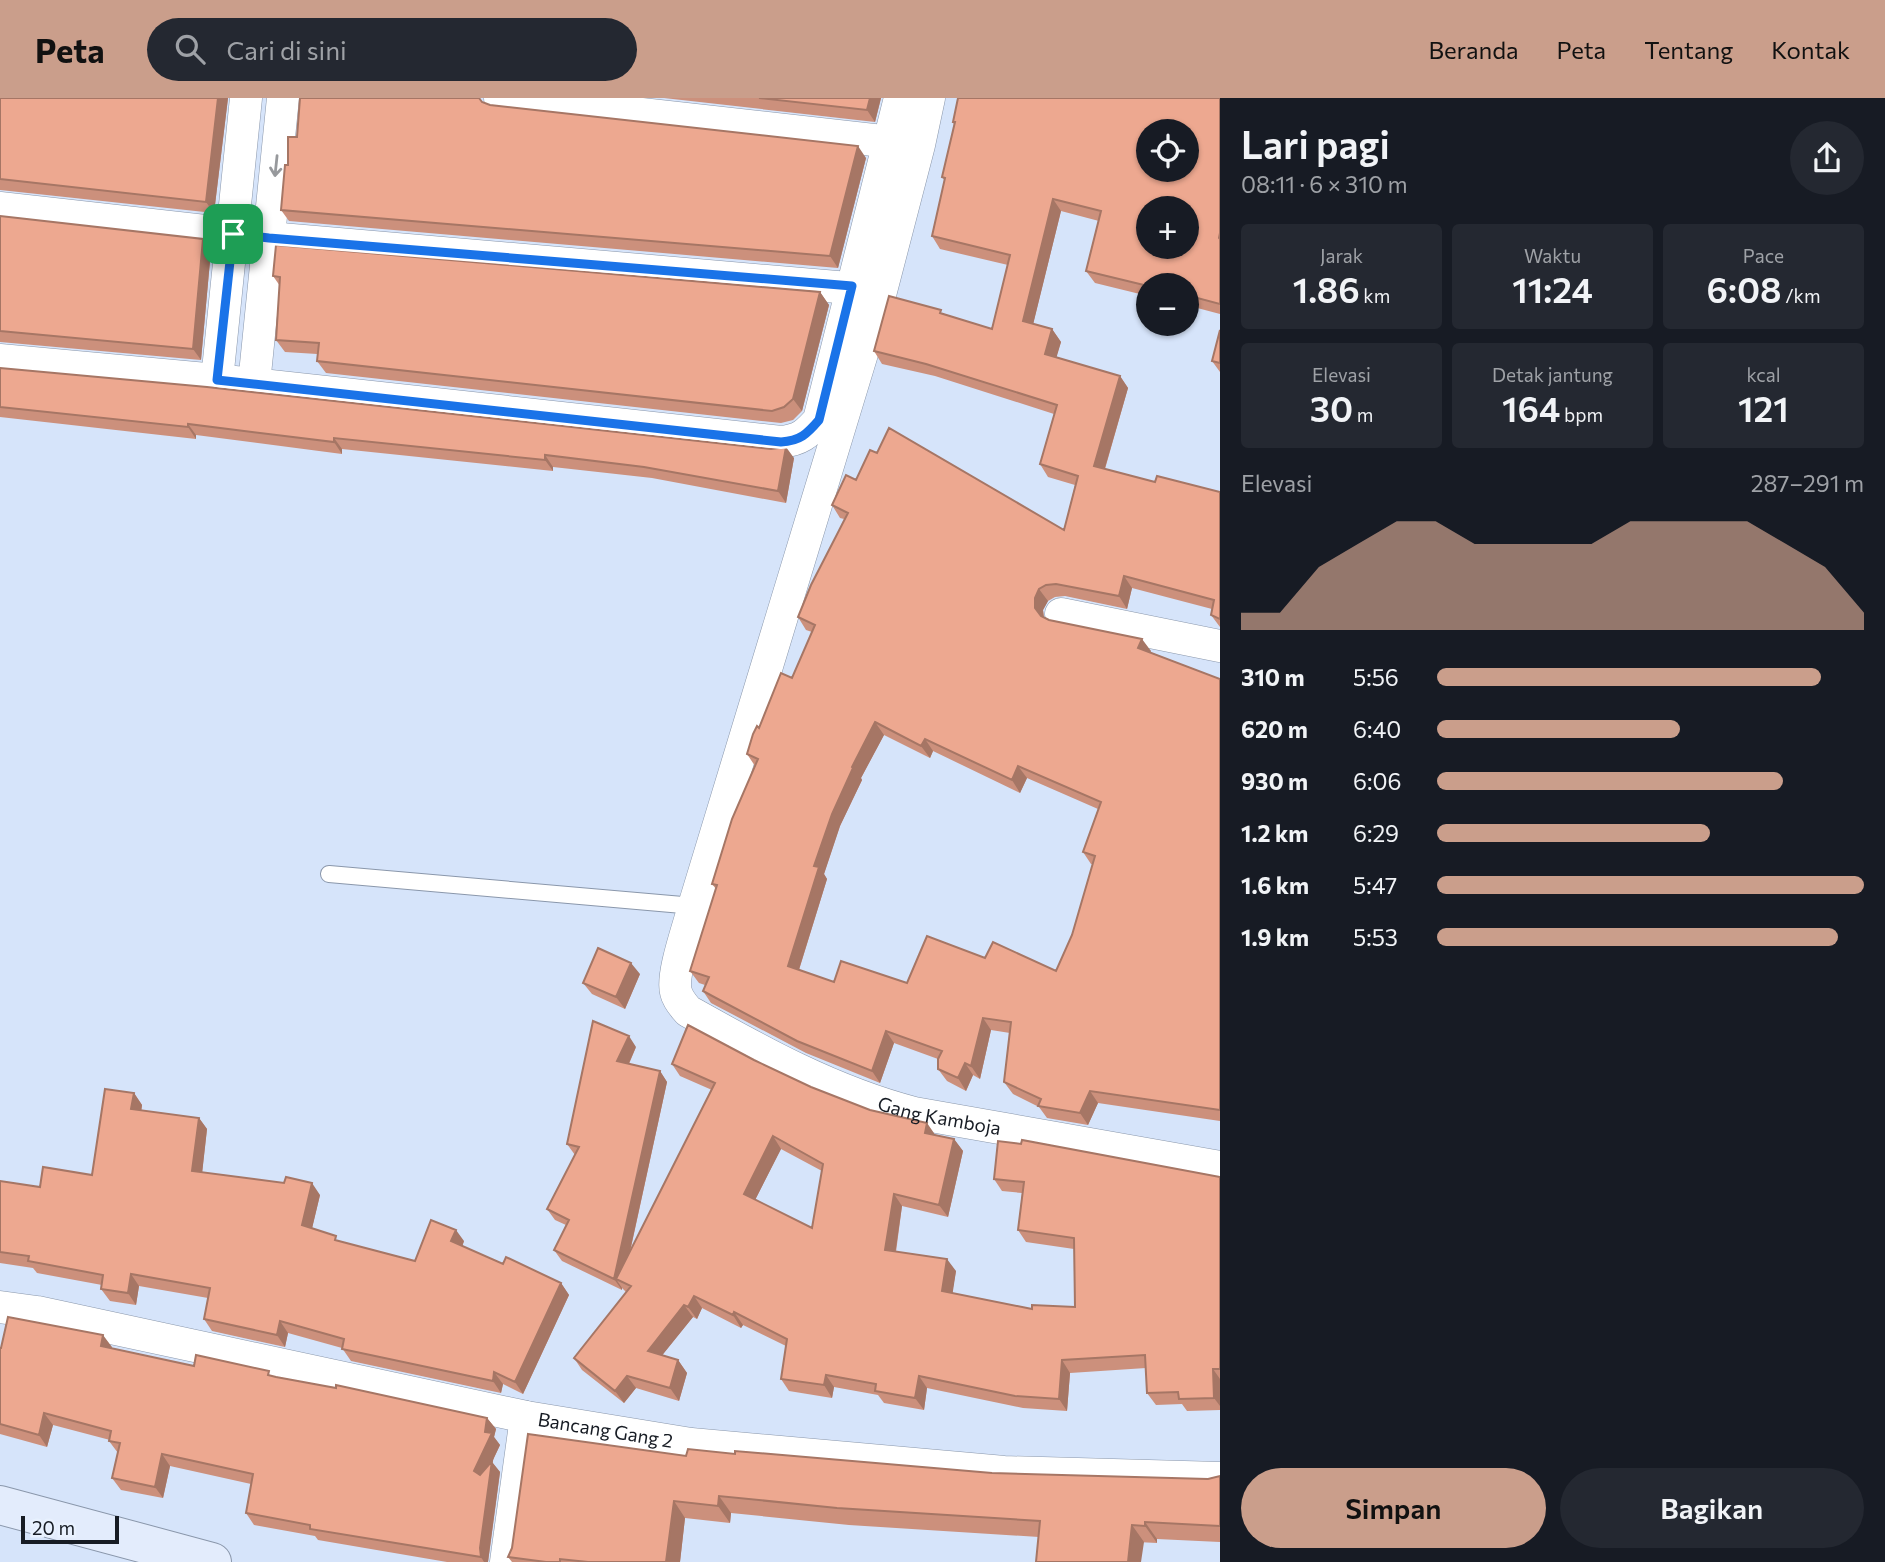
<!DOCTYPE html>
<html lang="id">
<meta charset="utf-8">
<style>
:root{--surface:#171b24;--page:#242831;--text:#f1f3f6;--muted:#9ea1a6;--accent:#ca9e8b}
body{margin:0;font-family:Commissioner,sans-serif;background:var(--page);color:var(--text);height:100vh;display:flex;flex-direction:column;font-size:26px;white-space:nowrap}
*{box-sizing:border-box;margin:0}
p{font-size:23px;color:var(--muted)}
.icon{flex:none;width:38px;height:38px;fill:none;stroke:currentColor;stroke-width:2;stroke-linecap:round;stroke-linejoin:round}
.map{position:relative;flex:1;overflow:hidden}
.details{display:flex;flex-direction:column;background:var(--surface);width:665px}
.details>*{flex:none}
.tools{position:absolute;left:1136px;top:21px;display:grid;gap:14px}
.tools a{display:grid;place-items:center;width:63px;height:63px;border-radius:50%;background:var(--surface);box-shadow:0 2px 5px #0004;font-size:35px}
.scale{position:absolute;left:21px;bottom:18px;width:98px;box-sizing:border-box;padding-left:7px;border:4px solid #171c24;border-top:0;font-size:19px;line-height:24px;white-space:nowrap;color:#171c24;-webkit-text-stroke:5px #e8f1fe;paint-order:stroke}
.pin{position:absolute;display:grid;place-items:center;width:60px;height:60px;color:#fff;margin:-30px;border-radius:14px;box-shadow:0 4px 10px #0006}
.round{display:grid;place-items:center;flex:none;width:74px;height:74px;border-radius:37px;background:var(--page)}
.summary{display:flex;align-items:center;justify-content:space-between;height:119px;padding:0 21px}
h1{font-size:38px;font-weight:600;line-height:52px}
.stats{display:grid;grid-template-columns:repeat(3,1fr);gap:10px;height:119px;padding:7px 21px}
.stats div{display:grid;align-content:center;border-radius:7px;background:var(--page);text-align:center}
.stats b{font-size:35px;font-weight:600}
.stats small{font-size:19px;font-weight:400}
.stats p{font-size:19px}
.chart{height:196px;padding:14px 21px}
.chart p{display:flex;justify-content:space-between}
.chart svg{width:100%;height:126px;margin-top:7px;fill:var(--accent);opacity:.7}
.button{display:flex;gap:14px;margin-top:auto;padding:14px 21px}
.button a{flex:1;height:80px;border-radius:42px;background:var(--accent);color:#111;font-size:28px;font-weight:600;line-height:80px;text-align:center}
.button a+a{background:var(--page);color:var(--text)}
ul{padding:0 21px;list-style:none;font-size:23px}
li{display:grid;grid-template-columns:112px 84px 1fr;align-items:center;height:52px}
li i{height:18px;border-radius:9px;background:var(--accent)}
header{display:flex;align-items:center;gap:42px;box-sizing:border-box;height:98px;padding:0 35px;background:var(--accent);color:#111}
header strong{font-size:33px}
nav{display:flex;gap:38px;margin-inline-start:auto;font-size:24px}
.search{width:490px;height:63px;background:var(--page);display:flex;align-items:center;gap:18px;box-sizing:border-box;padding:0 24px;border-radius:38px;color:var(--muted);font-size:26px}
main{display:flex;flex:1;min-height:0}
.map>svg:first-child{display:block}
</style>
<header>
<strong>Peta</strong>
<div class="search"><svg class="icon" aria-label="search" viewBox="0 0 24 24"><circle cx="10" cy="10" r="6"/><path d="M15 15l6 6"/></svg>Cari di sini</div>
<nav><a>Beranda</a><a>Peta</a><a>Tentang</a><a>Kontak</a></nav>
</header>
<main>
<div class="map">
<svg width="1220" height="1464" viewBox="0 0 1220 1464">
<rect width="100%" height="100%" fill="#d6e4fa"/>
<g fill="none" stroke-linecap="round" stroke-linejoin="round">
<g stroke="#8a97ab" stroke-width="18">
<path id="lane" d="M329,776L694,808"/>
</g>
<g stroke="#8a97ab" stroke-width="33">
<g id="street">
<path d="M500,0L909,46"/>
<path id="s1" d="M929,0L919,47L881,193L694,808C689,828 671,877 676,894C678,902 683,907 688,913C761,954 833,994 914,1015L1220,1069"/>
<path d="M0,110L269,140L872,192"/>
<path d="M0,262L217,282L781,344C800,342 807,336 819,322L900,0"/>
<path d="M217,282L246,0"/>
<path d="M254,286L283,0"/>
<path d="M1061,516L1220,548"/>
<path id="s2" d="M0,1209L37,1214L526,1319L691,1346L1004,1374L1220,1380"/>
<path d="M506,1464L526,1319"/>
</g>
</g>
<g stroke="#8a97ab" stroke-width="40">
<path id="secondary" d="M0,1407L212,1464"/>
</g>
<use href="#lane" stroke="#fff" stroke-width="16"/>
<use href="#street" stroke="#fff" stroke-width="32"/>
<use href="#secondary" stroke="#e3ecfc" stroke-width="38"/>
</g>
<path fill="#cc907c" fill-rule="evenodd" d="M0,0H228L214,115L0,92Z
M664,0H881L875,24Z
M1220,0V216L1186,207V187H1148V198L1095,185L1086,173L1099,123L1061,113L1033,226L1052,231L1061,244L1056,259L1120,278L1128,290L1105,371L1155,384L1220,394V529L1211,517L1212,511L1132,490L1127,511L1065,498L1055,499L1048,503L1043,512L1044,519L1049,522L1151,553L1150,554L1220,581V1023L1098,1005L1088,1027L1047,1020L1039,1009L1013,996L1004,984L1010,935L991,932L980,981L973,977L966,993L947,983L938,971V961L894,945L880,985L806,955L711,905L703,893L705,887L699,885L690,873L716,791L712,786L755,668L747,656L759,630L792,580L812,534L806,532L798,519L844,421L840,420L832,407L856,382L1064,432L1075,387L1048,379L1040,366L1054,316L935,278L882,266L874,253L944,216L992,231L1008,167L940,151L932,138L945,83L942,79L954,27L953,24ZM884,637L930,660L933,653L1020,695L1027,680L1098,711L1083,754L1091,766H1093L1072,837L1056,873L985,860L907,885L834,884L799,872L827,781L824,776L840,728L862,682L861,680Z
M483,4L490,7L866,60L838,170L289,123L281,112L288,67L297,39Z
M0,118L203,141L211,152L201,262L0,244Z
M273,178L820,194L829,207L802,313L793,322L781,325L326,275L317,263V256L285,254L276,242L280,188Z
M1220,232V274L1212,263Z
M0,270L794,360L786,405L652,380L553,369V373L342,351V356L196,337V341L0,319Z
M640,876L625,911L592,896L583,885Z
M636,949L629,966L660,973L667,984L630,1154L712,992L680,978L672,966L754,962L811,989L936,1037L954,1041L963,1053L948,1119L902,1108L896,1154L956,1173L952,1195L1032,1211L1075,1209L1074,1151L1026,1144L1018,1132L1022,1095L1002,1093L994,1081L1220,1079V1312L1187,1313L1182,1306L1156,1307L1147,1295L1146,1270L1070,1275L1067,1313L1023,1310L927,1290L924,1312L884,1305L878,1297L834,1289L832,1300L789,1293L781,1281L786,1248L743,1227L741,1230L702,1210L697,1221L693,1219L662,1257L678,1262L687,1275L679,1303L636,1290L624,1305L582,1272L574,1260L626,1194L622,1190V1192L562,1163L554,1152L566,1127L555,1122L547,1111L575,1057L567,1046ZM781,1051L822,1073L812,1130L755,1102Z
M134,995L142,1007L141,1013L199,1020L207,1031L202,1075L320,1097L312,1130L341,1144L415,1163L464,1143L462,1148L503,1166L561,1185L569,1197L523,1296L503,1286L501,1295L351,1263L342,1250L288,1235L285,1249L212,1233L204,1221L208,1200L139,1188L136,1207L110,1203L101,1191L102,1187L37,1175L33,1170L0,1165V1083L40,1089L92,1077Z
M112,1249L111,1250L194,1268L273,1278L487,1320L496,1331L494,1339L500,1347L492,1364L500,1374L488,1464H447L318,1442L315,1438L254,1427L246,1415L251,1386L170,1368L163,1400L121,1392L112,1380L118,1355L109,1343L110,1342L53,1327L47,1349L0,1336V1250Z
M735,1356L992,1375L1208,1381L1220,1378V1444L1157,1441V1445L1039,1439L849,1427L731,1415L730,1425L685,1420L680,1464H512L508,1459L686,1358Z"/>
<path fill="#a67665" d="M218,0H228L214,115L206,104Z
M870,0H881L875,24L867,12Z
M858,48L866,60L838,170L830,158Z
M1053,101L1061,113L1031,235L1023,223Z
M203,141L211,152L201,262L193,251Z
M820,194L829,207L802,313L793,301Z
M1052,231L1061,244L1054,268L1045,256Z
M1120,278L1128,290L1102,380L1094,368Z
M188,326L196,337V341L188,329Z
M334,340L342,351V356L334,344Z
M786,349L794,360L786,405L778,393Z
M545,357L553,369V373L545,362Z
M1124,478L1132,490L1127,511L1119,498Z
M1039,491L1048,503L1043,512L1044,522L1035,510V500Z
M1142,541L1151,553L1146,562L1138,550Z
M875,624L884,637L861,680L862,682L840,728L824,776L827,781L796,881L788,868L814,768L832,716L852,669Z
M925,641L933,653L930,660L921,648Z
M1018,668L1027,680L1020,695L1012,682Z
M631,865L640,876L625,911L616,899Z
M983,920L991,932L980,981L971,968Z
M886,933L894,945L880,985L872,973Z
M629,938L636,949L625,974L617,963Z
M965,965L973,977L966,993L958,980Z
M660,973L667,984L623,1185L616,1181L622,1190V1192L614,1181Z
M1090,993L1098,1005L1088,1027L1080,1015Z
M134,995L142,1007L140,1023L131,1011Z
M199,1020L207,1031L201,1085L192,1073Z
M927,1025L936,1038L925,1035Z
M773,1038L781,1051L752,1108L744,1096Z
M954,1041L963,1053L948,1119L939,1107Z
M312,1085L320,1097L310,1139L302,1127Z
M894,1096L902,1108L894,1164L885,1152Z
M456,1132L464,1143L460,1155L451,1143Z
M947,1161L956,1173L951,1206L942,1193Z
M131,1176L139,1188L136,1207L128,1195Z
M561,1185L569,1197L523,1296L515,1284Z
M694,1198L702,1210L697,1221L688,1209Z
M684,1207L693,1219L656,1265L648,1253Z
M734,1214L743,1227L741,1230L733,1217Z
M280,1223L288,1235L285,1249L277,1237Z
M103,1237L112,1249L110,1260L101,1248Z
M678,1262L687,1275L679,1303L670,1290Z
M1062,1262L1070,1275L1067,1313L1059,1301Z
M1213,1271L1220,1281V1308L1214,1300Z
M494,1274L503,1286L501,1295L493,1283Z
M826,1277L834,1289L832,1300L824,1287Z
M627,1278L636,1290L624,1305L615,1293Z
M919,1278L927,1290L924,1312L915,1300Z
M44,1315L53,1327L47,1349L39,1337Z
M487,1320L496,1331L494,1339L500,1347L492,1364L500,1374L488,1464H484L481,1459L480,1450L482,1385L474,1373L485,1334Z
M162,1356L170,1368L163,1400L155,1389Z
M719,1398L731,1415L730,1425L718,1408Z
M674,1403L685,1420L680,1464H666Z
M1145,1424L1157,1441V1445L1145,1428Z
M1132,1427L1144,1444L1141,1464H1128Z"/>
<path fill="#eda890" stroke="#a67665" stroke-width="2" fill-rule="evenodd" d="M0,0H218L206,104L0,81Z
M300,0H479L482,4L490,7L858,48L830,158L281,112L285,67H288V39H297Z
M759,0H870L867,12Z
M958,0H1220V135L1219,140L1220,141V206L1186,197V187L1148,188L1086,173L1101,113L1053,101L1023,223L1052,231L1045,256L1120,278L1094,368L1155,384L1157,378L1220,394V521L1211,517L1214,502L1124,478L1119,498L1056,486L1046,487L1039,491L1035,500V510L1041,518L1049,522L1142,541L1138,550L1220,581V1012L1090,993L1080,1015L1038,1008L1041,1001L1004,984L1011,924L983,920L971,968L965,965L958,980L938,971V961L942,953L886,933L872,973L797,943L716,900L703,893L709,879L690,873L717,787L712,786L732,721L758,661L747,656L753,636L757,628L759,630L781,575L792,580L815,527L798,519L811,487L848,415L832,407L846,377L856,382L870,352L877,355L889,330L1064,432L1078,378L1040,366L1057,307L926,266L874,253L889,198L941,212L940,215L992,231L1010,157L932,138L945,80L942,79L955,24H953ZM1148,33H1186V72H1148ZM1148,110H1186V149H1148ZM875,624L921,648L925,641L1012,682L1018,668L1101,704L1083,754L1095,758L1072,837L1056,873L993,844L985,860L927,838L907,885L841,863L834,884L788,868L819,769L814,768L832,716L853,670L852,669Z
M0,118L203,141L193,251L0,233Z
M276,147L820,194L793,301L784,309L772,313L317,263L319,245L276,242L280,179L273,178Z
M1220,232V265L1212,263Z
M0,270L207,289L771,351L786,349L778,393L644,369L545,357V362L334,340V344L188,326V329L0,309Z
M598,850L631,865L616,899L583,885Z
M593,923L629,938L617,963L660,973L614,1181L554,1152L569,1122L547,1111L579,1049L567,1046Z
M688,927L754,962L811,989L870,1012L927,1025L925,1035L954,1041L939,1107L894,1096L885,1152L947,1161L942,1193L1032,1211V1207L1075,1209L1074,1140L1018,1132L1024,1084L994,1081L998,1043L1021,1046L1022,1042L1220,1079V1271H1213L1214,1300L1179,1301L1178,1294L1147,1295L1145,1257L1062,1262L1059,1301L1015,1298L919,1278L915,1300L875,1293L876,1286L826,1277L824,1287L781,1281L787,1241L734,1214L733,1217L694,1198L688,1209L684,1207L648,1253L678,1262L670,1290L627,1278L615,1293L574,1260L631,1188L616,1181L715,985L672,966ZM773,1038L823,1066L812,1130L744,1096Z
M105,991L134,995L131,1011L199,1020L192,1073L284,1085L286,1079L312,1085L302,1127L336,1138L335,1142L415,1163L431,1122L456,1132L451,1143L503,1166L506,1159L561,1185L515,1284L494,1274L493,1283L342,1251L344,1241L280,1223L277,1237L204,1221L210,1190L131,1176L128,1195L101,1191L103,1177L28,1163L29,1158L0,1154V1083L40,1089L43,1069L92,1077Z
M8,1219L103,1237L101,1248L194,1268L196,1257L269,1273L268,1277L276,1279L336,1290V1287L487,1320L485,1334L492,1335L474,1373L480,1377L492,1363L480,1450L481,1459L310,1431V1427L246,1415L253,1376L162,1356L155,1389L112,1380L120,1345L109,1343L111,1333L44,1315L39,1337L0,1326V1250H1Z
M528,1336L686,1358L688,1351L735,1356V1353L992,1375L1208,1381L1220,1378V1428L1145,1424V1428L1132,1427L1128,1464H1036L1040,1423L837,1410L719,1398L718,1408L674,1403L666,1464H588L560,1461V1464H546L508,1459L512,1450Z"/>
<defs><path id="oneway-shaft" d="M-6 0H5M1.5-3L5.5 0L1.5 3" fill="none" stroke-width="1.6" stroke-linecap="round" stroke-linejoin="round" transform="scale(1.75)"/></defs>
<use stroke="#97999c" href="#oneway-shaft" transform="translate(276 68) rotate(96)"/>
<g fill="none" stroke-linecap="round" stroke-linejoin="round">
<g stroke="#fff" stroke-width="14">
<path id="route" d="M233,136L269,140L852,188L819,322C807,336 800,343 781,344L217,282Z"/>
</g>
<use href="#route" stroke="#1a73e8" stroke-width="9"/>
</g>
<g text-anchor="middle" stroke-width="5" stroke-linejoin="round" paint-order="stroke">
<g font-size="19" fill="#171c24" stroke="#e8f1fe">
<text dy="7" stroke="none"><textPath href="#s1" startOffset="1227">Gang Kamboja</textPath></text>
<text dy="7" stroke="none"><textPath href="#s2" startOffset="618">Bancang Gang 2</textPath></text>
</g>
</g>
</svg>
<div class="tools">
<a><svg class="icon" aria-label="locate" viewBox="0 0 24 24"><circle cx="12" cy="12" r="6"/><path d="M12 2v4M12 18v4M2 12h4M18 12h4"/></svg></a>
<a>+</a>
<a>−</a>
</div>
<div class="scale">20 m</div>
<div class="pin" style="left:233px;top:136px;background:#1e9e55"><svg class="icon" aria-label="arrive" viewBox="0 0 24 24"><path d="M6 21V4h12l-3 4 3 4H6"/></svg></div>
</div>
<section class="details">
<div class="summary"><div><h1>Lari pagi</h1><p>08:11 · 6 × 310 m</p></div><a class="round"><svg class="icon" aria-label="share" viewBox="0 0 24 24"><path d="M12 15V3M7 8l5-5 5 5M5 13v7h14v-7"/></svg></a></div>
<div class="stats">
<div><p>Jarak</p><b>1.86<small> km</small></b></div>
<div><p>Waktu</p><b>11:24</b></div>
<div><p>Pace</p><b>6:08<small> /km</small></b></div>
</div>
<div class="stats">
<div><p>Elevasi</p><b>30<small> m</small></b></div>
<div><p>Detak jantung</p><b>164<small> bpm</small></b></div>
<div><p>kcal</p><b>121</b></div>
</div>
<div class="chart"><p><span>Elevasi</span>287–291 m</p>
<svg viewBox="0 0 160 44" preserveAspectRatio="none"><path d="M0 44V38L10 38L20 22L30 14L40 6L50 6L60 14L70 14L80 14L90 14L100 6L110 6L120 6L130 6L140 14L150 22L160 38V44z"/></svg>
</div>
<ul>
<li><b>310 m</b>5:56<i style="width:90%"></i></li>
<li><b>620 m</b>6:40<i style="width:57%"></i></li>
<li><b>930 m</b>6:06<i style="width:81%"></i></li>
<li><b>1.2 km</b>6:29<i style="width:64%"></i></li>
<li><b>1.6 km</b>5:47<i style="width:100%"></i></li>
<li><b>1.9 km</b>5:53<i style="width:94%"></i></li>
</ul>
<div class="button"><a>Simpan</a><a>Bagikan</a></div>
</section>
</main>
